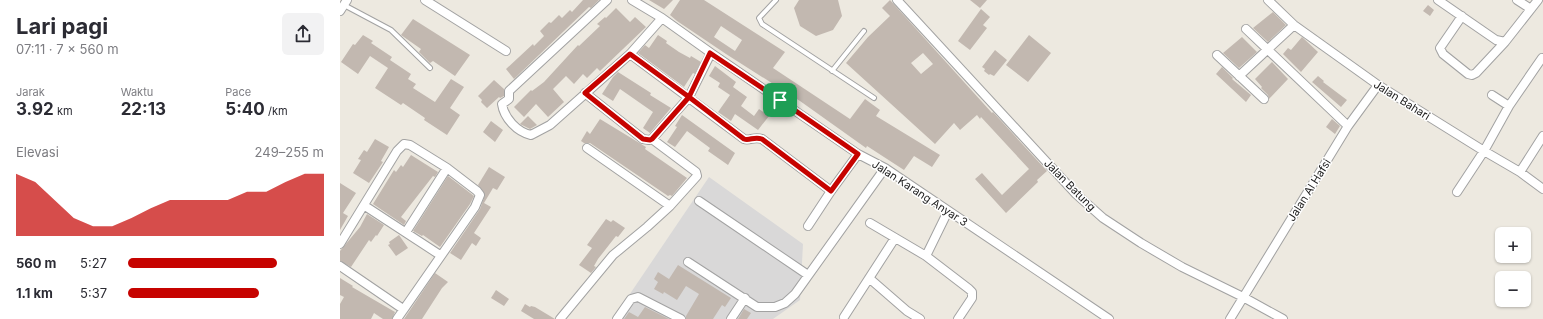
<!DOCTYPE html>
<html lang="id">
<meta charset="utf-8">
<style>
:root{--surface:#fff;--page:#f2f2f3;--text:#2b2b33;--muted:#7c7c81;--accent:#c60300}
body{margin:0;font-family:Inter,sans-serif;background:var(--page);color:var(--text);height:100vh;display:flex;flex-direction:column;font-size:15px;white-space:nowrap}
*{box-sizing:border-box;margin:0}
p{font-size:13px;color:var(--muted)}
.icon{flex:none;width:22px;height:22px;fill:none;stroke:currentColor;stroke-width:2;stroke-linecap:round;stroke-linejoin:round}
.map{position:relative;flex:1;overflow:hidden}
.side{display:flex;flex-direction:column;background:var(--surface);width:340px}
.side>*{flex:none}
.controls{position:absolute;left:1155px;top:227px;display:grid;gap:8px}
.controls a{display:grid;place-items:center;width:36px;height:36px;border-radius:6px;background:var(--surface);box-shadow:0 1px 3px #0004;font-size:20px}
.pin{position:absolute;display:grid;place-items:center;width:34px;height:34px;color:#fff;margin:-17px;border-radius:8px;box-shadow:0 2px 6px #0006}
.round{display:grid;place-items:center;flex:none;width:42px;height:42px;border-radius:6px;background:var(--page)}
.head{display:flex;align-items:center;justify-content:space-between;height:68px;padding:0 16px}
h1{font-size:22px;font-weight:700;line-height:30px}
.figures{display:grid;grid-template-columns:repeat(3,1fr);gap:6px;height:68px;padding:4px 16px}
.figures div{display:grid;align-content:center}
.figures b{font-size:17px;font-weight:700}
.figures small{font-size:11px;font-weight:400}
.figures p{font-size:11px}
.chart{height:112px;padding:8px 16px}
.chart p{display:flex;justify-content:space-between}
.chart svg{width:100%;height:72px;margin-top:4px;fill:var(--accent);opacity:.7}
ul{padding:0 16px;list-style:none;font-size:13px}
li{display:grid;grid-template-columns:64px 48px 1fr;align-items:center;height:30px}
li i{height:10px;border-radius:5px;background:var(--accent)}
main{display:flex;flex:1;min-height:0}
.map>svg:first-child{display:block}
</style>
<main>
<section class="side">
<div class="head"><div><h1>Lari pagi</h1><p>07:11 · 7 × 560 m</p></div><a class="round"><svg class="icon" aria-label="share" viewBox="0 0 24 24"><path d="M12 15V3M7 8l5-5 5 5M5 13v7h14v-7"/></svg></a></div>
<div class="figures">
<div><p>Jarak</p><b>3.92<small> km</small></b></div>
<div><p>Waktu</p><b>22:13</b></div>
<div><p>Pace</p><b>5:40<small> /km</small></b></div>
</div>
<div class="chart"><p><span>Elevasi</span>249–255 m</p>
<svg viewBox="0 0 160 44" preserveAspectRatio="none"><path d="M0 44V6L10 11L20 22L30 33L40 38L50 38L60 33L70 27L80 22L90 22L100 22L110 22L120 17L130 17L140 11L150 6L160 6V44z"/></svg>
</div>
<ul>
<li><b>560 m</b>5:27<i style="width:76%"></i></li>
<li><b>1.1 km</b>5:37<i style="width:67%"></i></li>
</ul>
</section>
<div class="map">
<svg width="1203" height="319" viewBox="0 0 1203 319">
<rect width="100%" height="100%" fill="#ede9e0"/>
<path fill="#d9d8d8" d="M369,177L463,244L460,300L433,319H273Z"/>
<path fill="#c2b8b0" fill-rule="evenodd" d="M243,0H259L251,8L249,7L174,79L166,69L193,44L194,46L204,36L200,31L209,22L211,23L219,15L222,18L230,10L232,12Z
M309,0H333L324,9Z
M340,0H364L445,52L433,68L510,119L525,99L540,110L536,116L600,155L592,167L574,156L564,170L527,146L526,148L460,101L386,54L337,21L330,15ZM381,26L402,40L395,51L374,37Z
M459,0H498L502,16L493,30L476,36L460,26L454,8Z
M550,0L652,113L653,112L707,171L697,180L698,182L666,213L635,179L642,173L662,195L689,169L641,117L640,119L637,115L620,130L614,123L595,144L506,63L528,37L550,16L542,8ZM583,53L593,64L581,74L571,63Z
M630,0H647L640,8Z
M1088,5L1094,10L1090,16L1083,11Z
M276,8L290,22L295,17L306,27L260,71L257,68L247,78L243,74L234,84L226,76L213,89L224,102L208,117L196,104L184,117L174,107L191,90L192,91L204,82L238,45L239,46L260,26L257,24L265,17L266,18Z
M641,9L650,17L643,25L647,28L630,50L618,41Z
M933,12L946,25L928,42L913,28Z
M73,19L130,55L115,76L93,61L90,63L79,52L81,49L61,35Z
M23,35L33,41L31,43L52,57L50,60L71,74L68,79L76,84L73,88L95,102L111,79L124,87L110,108L120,115L107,135L84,120L85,118L63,103L61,105L35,88L48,68L30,56L18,74L1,62L13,44L15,45Z
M318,35L327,41L326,43L339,52L350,58L351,56L361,62L355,74L353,73L344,87L298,53L305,45L309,48Z
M689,35L711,53L688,82L666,65Z
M902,37L917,52L899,68L883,53Z
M962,37L978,52L961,72L943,54L948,48L951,50Z
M655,50L667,60L654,76L650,74L649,75L644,71L645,69L642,67Z
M932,62L948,79L929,99L928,95L921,88L922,87L915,79Z
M375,66L396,82L393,87L407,97L401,106L414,116L419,109L429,116L418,130L395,114L391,121L378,112L390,95L378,87L380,83L369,76Z
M882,67L893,78L892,79L911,95L906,102L876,74Z
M278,72L311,93L310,95L331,108L310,133L303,128L313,112L280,89L273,101L262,94L273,77Z
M978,76L984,81L983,82L1007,100L1001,107L972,82Z
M154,80L164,89V96L160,98L159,97L147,108L141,102L142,100L138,96Z
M342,115L395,153L388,165L368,151L370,148L347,131L335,147L327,142L337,127L335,126Z
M188,116L197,125L190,129L180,124Z
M260,119L306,147L305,149L347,178L332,196L330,195L328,196L250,143H244L241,141L247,131L250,134Z
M992,119L1000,126L995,134L986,127Z
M151,121L163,130L155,142L143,132Z
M35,139L49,147L41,161L43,162L29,183L13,173L21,160L18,159L24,150L27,152Z
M71,155L98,172L95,177L93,176L61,217L66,221L64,225L33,204L54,170L56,172L61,165L63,167Z
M149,167L165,177L157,190L153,188L144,203L151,207L134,233L141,238L136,246L132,243L121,260L110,253L140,209L145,195L138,185Z
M108,176L134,196L130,204L100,247L83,235L82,236L73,231Z
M0,183L16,193L3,213L8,216L0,230Z
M27,214L44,225L37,236L36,235L31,242L29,240L11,267L0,261V251L20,227Z
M266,219L271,222L273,220L285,228L278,237L276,236L258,259L254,266L256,267L251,273L239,265L252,248L247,245Z
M59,235L68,248L56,256L48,245L50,244L49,242Z
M338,265L391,298L385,307L382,305L373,319H346V316L359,294L346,286L337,300L324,292L323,294L314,289L318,282L314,279L318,272L329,279Z
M95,273L108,282L102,288L82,319H64Z
M0,278L13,286L12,287L55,312L52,319H43L34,313L31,319H0V304L4,297L0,295Z
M156,290L169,299L164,306L151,298Z
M185,304L190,307L191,306L195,307L215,319H194L181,311Z
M305,307L329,319H284L289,312L298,317Z
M404,309L411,313L407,319H398Z"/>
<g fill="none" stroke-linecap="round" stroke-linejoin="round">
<g stroke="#a2a2a2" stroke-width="6">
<path id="lane" d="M436,0L419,18L422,24L534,98
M4,5L51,30L90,68
M492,71L524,31"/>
</g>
<g stroke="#a2a2a2" stroke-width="10">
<path id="street" d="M85,0L166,51
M267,0L169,91V99L162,104C164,118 177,132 191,135L210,125L290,54L322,18
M292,0L322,18L371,53L518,154L545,168L769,319
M557,0L736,194L763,218L801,243L842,267L903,297L943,319
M928,0L954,25L1038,85L1144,151L1180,172L1203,189
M1098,0L1156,40L1165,42L1198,0
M1177,0L1191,9
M0,11L7,0
M1122,16L1100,48L1103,54L1128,74L1132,75L1136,73L1165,42
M906,29L1008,126
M290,54L404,139C410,141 414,136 422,139L491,191
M877,55L924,99
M899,76L954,25
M245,93L303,139L309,140L312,139L349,97L371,53
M1152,95L1169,106
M247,148L330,206
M1180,172L1203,136
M1117,192L1144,151L1169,106L1202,58
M359,201L468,275
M25,206L100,255
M530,223L586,256L629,289L632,292V298L618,319
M468,226L491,191L518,154
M66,232L107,168
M0,244L57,151L64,144L70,145L107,168L137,191L140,195L135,207L57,319
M586,256L608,211
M348,262L417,307H435L445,303L455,294L545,168
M0,266L63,309
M529,278L567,311L580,319
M504,317L555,238
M220,319L273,255L307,227L330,206L357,176L356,172L312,139
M277,319L291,299L298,297L341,319
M391,319L405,298
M890,319L1008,126L1038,85"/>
</g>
<use href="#lane" stroke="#fff" stroke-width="4"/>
<use href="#street" stroke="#fff" stroke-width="8"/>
</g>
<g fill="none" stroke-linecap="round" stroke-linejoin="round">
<g stroke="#fff" stroke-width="8">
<path id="route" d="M440,100L370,53L349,97L290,54L245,93L303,139L310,140L312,139L349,97L404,139C410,141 414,136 422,139L491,191L518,154L440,100"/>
</g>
<use href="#route" stroke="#c60300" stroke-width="5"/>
</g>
<g text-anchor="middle" stroke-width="3" stroke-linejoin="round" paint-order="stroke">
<g font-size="11" fill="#1b1b1b" stroke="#fff">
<text transform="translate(1062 100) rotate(32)" y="4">Jalan Bahari</text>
<text transform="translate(730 185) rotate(45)" y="4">Jalan Batung</text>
<text transform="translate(969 190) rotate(-58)" y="4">Jalan Al Hafsi</text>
<text transform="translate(580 193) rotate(33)" y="4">Jalan Karang Anyar 3</text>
</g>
</g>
</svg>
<div class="controls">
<a>+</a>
<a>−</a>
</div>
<div class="pin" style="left:440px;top:100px;background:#1e9e55"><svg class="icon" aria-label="arrive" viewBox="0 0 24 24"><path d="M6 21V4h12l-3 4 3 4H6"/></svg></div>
</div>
</main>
